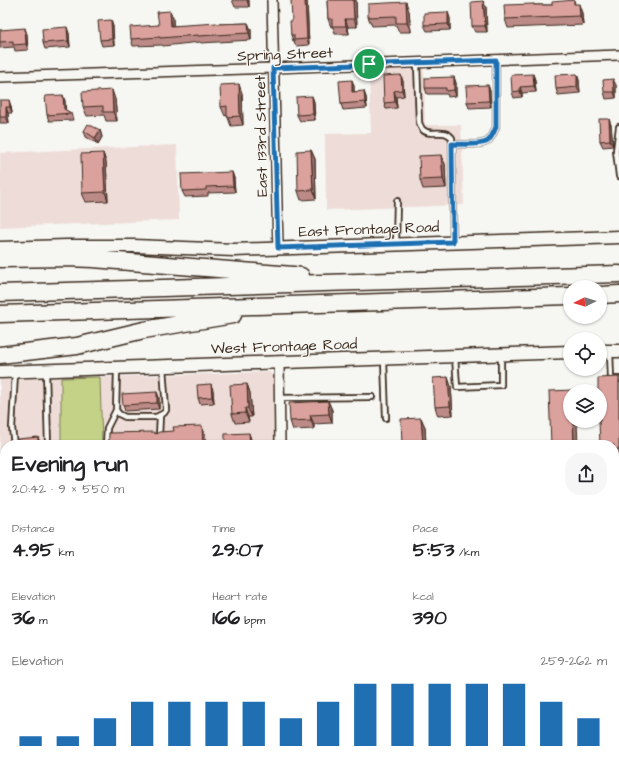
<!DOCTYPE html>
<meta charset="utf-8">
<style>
:root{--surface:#fff;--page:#f6f6f6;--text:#202124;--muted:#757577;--accent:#1f6fb2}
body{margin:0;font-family:"Architects Daughter",sans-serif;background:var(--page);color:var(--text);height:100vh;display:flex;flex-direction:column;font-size:15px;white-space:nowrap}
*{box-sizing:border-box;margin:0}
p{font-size:13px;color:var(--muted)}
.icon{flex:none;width:22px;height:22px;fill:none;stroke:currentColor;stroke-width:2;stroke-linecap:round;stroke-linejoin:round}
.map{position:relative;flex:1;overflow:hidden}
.drawer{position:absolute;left:0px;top:440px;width:619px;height:324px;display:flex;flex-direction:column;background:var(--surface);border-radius:16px 16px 0 0;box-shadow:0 1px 3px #0004}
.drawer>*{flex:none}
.needle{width:26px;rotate:265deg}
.controls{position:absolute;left:563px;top:280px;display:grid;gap:8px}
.controls a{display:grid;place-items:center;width:44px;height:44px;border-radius:50%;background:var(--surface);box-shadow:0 1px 3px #0004;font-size:20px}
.pin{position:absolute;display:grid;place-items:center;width:34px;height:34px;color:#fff;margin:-17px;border:2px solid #fff;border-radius:50%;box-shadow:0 1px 4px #0007}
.round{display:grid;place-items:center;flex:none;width:42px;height:42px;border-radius:16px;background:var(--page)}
.headline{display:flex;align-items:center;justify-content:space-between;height:68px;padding:0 12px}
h1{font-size:22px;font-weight:800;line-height:30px}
.stats{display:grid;grid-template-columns:repeat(3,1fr);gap:6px;height:68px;padding:4px 12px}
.stats div{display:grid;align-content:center}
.stats b{font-size:20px;font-weight:800}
.stats small{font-size:11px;font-weight:400}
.stats p{font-size:11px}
.chart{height:112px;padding:8px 12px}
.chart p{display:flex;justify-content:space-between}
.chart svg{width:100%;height:72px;margin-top:4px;stroke:var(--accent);stroke-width:6}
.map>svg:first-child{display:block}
</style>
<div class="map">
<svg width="619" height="764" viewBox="0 0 619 764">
<rect width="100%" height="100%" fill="#f6f6f2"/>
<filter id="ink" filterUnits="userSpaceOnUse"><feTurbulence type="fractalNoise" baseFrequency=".025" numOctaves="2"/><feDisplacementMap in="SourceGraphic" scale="8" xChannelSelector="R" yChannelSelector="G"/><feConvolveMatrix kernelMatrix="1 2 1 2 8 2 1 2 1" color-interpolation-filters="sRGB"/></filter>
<g filter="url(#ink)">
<path fill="#eedcd8" d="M424,68L425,125H461L464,205L326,210L325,134L371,133L369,70Z
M177,145L179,220L0,227V153Z
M270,372L273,377L274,445H102L100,377Z
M61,378V445H5V516H0V380Z"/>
<path fill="#c3d287" stroke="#7f7e52" d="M100,377L102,445H61V378Z"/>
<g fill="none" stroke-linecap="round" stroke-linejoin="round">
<g stroke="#3b2a1e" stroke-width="8">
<path id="lane" d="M417,63L419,123C420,125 421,127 422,129C430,138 444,127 452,138L453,242
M619,127L616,151L619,176
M452,144C461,144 481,146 488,141C492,137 494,132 496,127V60
M396,244L397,201
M610,351L611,379H619
M455,356L457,387L501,385V356
M384,360L386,418
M117,369L116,410L119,414L125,417H156L164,413L166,410L163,367
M46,371L48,445
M279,398L372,397
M159,436L160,416
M14,445L12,428L15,373
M106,445L107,428L116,410"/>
</g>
<g stroke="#3b2a1e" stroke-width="12">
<path id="street" d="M272,0L278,248
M0,77L273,68L619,55
M279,362L280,445
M614,642H619
M0,660H5
M285,759V764"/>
</g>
<g stroke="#3b2a1e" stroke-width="15">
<path id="secondary" d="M0,248L67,246H134L234,250L619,237
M600,351H619
M0,372L570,352"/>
</g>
<g stroke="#3b2a1e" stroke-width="19">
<path id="highway" d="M0,259L66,258L93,259L293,275L301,276
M0,293L619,274
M600,295L619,294
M0,314L570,296
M0,355L77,346L144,330L233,315"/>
</g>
<use href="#lane" stroke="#f6f6f2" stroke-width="4.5"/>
<use href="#street" stroke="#f6f6f2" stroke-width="9"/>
<use href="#secondary" stroke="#f6f6f2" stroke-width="12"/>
<use href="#highway" stroke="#f6f6f2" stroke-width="16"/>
</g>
<path fill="#bc8a87" stroke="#3b2a1e" d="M232,0H249V7H235Z
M307,0L309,45L296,46L294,41H293L291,35L292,21Z
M327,0H356L357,27H348L349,34H335L333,27H331L328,19Z
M574,0L575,4L582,13L583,25L508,28L505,19L534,4L535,5H552Z
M486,7L487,32H475L472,26Z
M170,11L173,18V26L218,24L248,23L251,30V40L201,43L200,42L163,46L162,45L133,46L131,39L159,25Z
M409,11L411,32H399L396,25L372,26L368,17Z
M450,18V30L427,31L424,25Z
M113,26L114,45L102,46L100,40Z
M0,30L27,34L28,50L15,51L14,47L0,48Z
M69,33L70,47L45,49L43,43Z
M533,74L535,80L536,92L522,93V97L514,98L512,92Z
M577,74L579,80L580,93L558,95L556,89Z
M454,77L456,83V96L448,97L447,94H427L425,88Z
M352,80L354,86V91L366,97L367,108L343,110L341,104Z
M403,81L404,96L396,97L397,108L386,109L384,103Z
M488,85L490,91L491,107L469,108L467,102Z
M616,85V98L606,99L604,92Z
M242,93L243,125L231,126L227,115L225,116L221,107Z
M63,95L65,101V110L71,113L73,120L49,121L47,115Z
M312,96L314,102L315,120L300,121L297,115Z
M115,99L117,121H106L104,115L87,116L83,107Z
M0,100L11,106L12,113H8L9,123H0Z
M609,119L611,125L613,146L603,147L600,141Z
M100,130L102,137L98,144L86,137L84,131Z
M311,150L315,159L316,199L301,200L298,191Z
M103,153L106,162L108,201L86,202L82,193Z
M441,155L445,164L446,188L423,189L420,180Z
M232,172L234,178L235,192L208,193V196L185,197L182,191Z
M619,377V461H614V445Z
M247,384L250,393L252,417H248L249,422L235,423L232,414Z
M451,386L453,415L438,416L435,407Z
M213,390L214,403L200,404L198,398Z
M157,392L159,398V409L125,411L123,405Z
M328,401L332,410V423L314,424V429L293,430L290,421Z
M421,418L425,427L426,445H402V444Z"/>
<path fill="#99716e" stroke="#3b2a1e" d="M247,0H249V7Z
M305,0H307L309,45L307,39Z
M353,0H356L357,27L354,19Z
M483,1L486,7L487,32L485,26Z
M406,2L409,11L411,32L407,23Z
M579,4L582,13L583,25L580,16Z
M170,11L173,18L174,33L171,26Z
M448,12L450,18V30L448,24Z
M345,19L348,27L349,34L346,26Z
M111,20L113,26L114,45L112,39Z
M248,23L251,30V40L249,33Z
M67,27L69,33L70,47L68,41Z
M25,28L27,34L28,50L26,44Z
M533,74L535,80L536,92L534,86Z
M577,74L579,80L580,93L577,87Z
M401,75L403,81L404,96L402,90Z
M454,77L456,83V96L454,90Z
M613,79L616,85V98L614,92Z
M352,80L354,86V98L352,92Z
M239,84L242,93L243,125L240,116Z
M488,85L490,91L491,107L489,101Z
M520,87L522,93V97L520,91Z
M112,90L115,99L117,121L113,112Z
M364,91L366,97L367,108L365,102Z
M394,91L396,97L397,108L395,102Z
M63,95L65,101L66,115L64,109Z
M312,96L314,102L315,120L313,114Z
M9,100L11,106L12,113L10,107Z
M6,107L8,113L9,123L6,117Z
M609,119L611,125L613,146L610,140Z
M100,130L102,137L98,144L95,138Z
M311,150L315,159L316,199L313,190Z
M103,153L106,162L108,201L105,192Z
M441,155L445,164L446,188L443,179Z
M232,172L234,178L235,192L233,186Z
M448,377L451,386L453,415L450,406Z
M211,384L213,390L214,403L212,397Z
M247,384L250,393L252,417L248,408Z
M157,392L159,398V409L157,403Z
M328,401L332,410V423L329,414Z
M245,408L248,417L249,422L245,413Z
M310,415L314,424V429L311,420Z
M421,418L425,427L426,445H423V444Z
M573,421H577L578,445H574Z
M202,426L205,435L206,445H203Z
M249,433L251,439L252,445H250Z
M38,437L41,445H38Z"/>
<path fill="#dba19d" stroke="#3b2a1e" d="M291,0H305L307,39L294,40V35H291L290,21H292Z
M327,0H353L354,19H345L346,26H332V19H328Z
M574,0V4H579L580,16L505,19L504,5L534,4V5H552V2Z
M483,1L485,26H472L471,2Z
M406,2L407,23H396V16L368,17V4Z
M170,11L171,26L217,23V24L248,23L249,33L198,36V35L160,38V37L131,39L130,27L159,25L157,12Z
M448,12V24L424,25V13Z
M111,20L112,39L100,40L98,21Z
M67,27L68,41L43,43L42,29Z
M25,28L26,44L13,45V41L0,42V30Z
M533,74L534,86L520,87V91L512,92L511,75Z
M577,74V87L556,89L555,75Z
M401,75L402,90L394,91L395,102L384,103L383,76Z
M454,77V90L446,91V88H425V78Z
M613,79L614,92H604L603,80Z
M352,80V92L364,91L365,102L341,104L339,81Z
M239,84L240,116L227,117V106L221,107L220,85Z
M488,85L489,101L467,102L466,86Z
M112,90L113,112H103V106L83,107L82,92Z
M63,95L64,109L71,113L47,115L45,96Z
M312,96L313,114L297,115L296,97Z
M0,100H9L10,107H6V117H0Z
M599,119H609L610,140L600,141Z
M88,124L100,130L95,138L84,131Z
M311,150L313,190L298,191L297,151Z
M103,153L105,192L82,193L81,154Z
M441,155L443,179L420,180L419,156Z
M232,172L233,186L206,187V190L182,191L181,174Z
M448,377L450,406L435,407L433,378Z
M619,377V449H614V445H600L599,421H600V391H598V378Z
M211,384L212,397L198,398L197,385Z
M247,384L248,408H245V413L232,414L230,385Z
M572,390V391H570V421H573L574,445H551L549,391Z
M157,392V403L123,405L122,394Z
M328,401L329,414L310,415L311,420L290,421L289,403Z
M421,418L423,444L412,445L411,443L402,444L401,419Z
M202,426L203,445H109V433L153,432L156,434L159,432L174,431L173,427Z
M249,433L250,445H225V434Z
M38,437V445H18V439Z"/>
</g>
<g fill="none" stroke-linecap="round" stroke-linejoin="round" filter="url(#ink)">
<g stroke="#fff" stroke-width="8">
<path id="route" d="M496,60V127C494,132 492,137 488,141C481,146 461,144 452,144L453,242L278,248L273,68Z"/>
</g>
<use href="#route" stroke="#1f6fb2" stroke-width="5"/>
</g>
<g text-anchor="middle" stroke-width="3" stroke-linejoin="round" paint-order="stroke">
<g font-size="15" fill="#3b2a1e" stroke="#f6f6f2">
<text transform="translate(285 54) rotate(-2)" y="5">Spring Street</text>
<text transform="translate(261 136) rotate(-91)" y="5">East 133rd Street</text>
<text transform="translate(369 229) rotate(-2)" y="5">East Frontage Road</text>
<text transform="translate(284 346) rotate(-2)" y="5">West Frontage Road</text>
</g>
</g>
</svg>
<div class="controls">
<a><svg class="needle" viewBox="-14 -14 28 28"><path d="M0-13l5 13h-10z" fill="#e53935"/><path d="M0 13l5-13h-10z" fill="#757577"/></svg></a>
<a><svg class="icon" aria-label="locate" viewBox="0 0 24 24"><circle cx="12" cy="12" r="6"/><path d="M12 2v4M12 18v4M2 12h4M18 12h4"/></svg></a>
<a><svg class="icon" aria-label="layers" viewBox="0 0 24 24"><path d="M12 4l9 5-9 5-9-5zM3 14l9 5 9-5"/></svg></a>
</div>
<div class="pin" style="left:369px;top:64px;background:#1e9e55"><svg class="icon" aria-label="arrive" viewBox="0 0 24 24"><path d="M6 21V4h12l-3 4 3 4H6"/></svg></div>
<section class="drawer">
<div class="headline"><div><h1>Evening run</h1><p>20:42 · 9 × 550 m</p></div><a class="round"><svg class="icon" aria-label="share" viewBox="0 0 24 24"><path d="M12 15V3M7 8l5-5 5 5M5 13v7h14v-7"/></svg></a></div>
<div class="stats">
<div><p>Distance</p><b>4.95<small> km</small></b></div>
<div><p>Time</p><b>29:07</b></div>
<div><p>Pace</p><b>5:53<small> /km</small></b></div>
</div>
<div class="stats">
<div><p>Elevation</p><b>36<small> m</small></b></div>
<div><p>Heart rate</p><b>166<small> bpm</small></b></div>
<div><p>kcal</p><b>390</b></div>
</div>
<div class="chart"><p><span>Elevation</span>259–262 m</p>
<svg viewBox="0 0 160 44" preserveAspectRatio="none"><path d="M5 44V38M15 44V38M25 44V27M35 44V17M45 44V17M55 44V17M65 44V17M75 44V27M85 44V17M95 44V6M105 44V6M115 44V6M125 44V6M135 44V6M145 44V17M155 44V27"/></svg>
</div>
</section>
</div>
